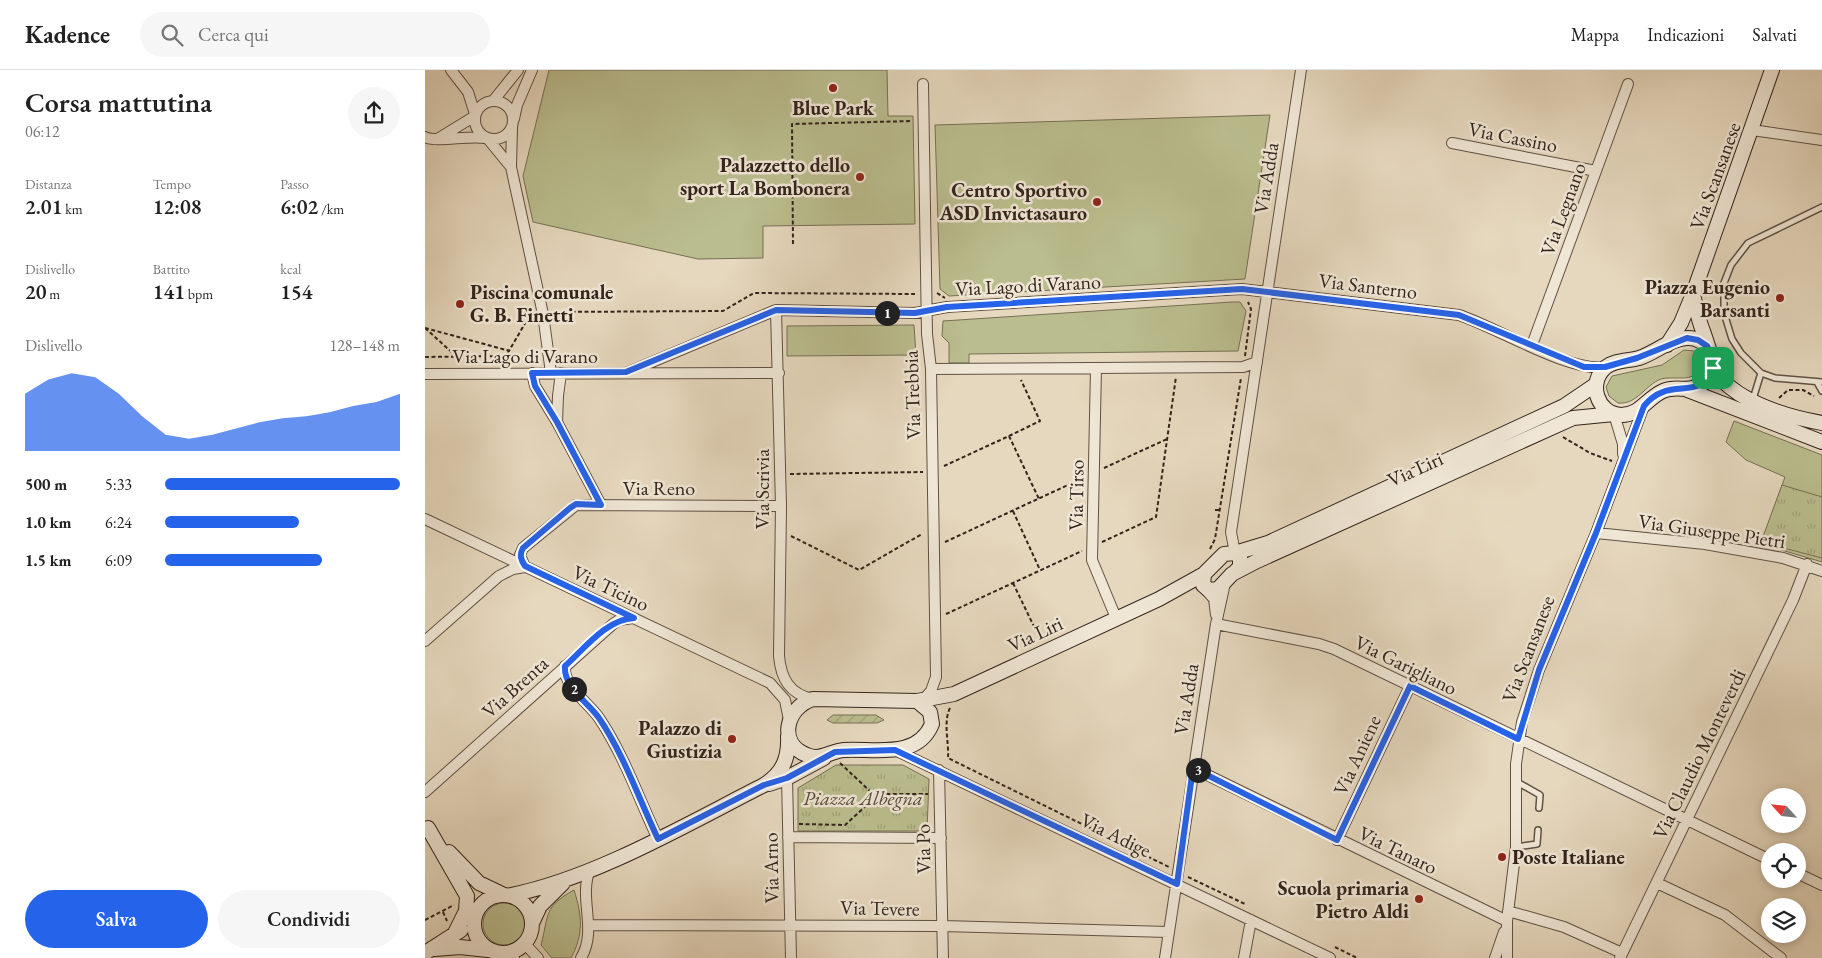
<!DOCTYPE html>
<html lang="it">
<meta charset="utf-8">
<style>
:root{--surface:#fff;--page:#f6f6f6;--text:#222;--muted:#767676;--line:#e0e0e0;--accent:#2563eb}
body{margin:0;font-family:"EB Garamond",serif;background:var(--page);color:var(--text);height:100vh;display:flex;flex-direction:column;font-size:19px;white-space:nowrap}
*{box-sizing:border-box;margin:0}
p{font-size:16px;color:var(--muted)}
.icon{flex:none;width:28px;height:28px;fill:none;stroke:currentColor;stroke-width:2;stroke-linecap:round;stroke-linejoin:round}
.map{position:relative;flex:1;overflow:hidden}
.details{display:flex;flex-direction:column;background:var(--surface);width:425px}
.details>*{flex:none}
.needle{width:32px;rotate:297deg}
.buttons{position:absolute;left:1336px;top:718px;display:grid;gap:10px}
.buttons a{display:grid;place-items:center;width:45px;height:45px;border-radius:50%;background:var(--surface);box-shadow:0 2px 8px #0003;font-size:25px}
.pin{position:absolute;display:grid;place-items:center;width:42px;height:42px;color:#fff;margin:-21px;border-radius:10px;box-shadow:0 2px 8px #0006}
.km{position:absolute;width:25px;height:25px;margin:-12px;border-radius:50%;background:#222;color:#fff;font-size:14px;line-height:25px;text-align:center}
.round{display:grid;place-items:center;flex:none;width:52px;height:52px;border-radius:26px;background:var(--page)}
.head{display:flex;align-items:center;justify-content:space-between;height:85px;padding:0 25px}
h1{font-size:28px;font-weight:600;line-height:38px}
.stats{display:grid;grid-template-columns:repeat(3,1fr);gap:8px;height:85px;padding:5px 25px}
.stats div{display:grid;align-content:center}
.stats b{font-size:21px;font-weight:600}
.stats small{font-size:14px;font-weight:400}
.stats p{font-size:14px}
.chart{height:140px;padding:10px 25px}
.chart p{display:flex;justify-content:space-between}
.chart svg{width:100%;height:90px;margin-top:5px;fill:var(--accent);opacity:.7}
.cta{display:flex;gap:10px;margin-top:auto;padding:10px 25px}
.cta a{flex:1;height:58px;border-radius:30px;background:var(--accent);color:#fff;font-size:20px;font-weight:600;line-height:58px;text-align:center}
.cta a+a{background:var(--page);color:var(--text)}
ul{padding:0 25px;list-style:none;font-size:16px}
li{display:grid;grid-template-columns:80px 60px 1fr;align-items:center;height:38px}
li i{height:12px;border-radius:6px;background:var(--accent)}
header{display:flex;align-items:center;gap:30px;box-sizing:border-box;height:70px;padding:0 25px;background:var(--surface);border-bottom:1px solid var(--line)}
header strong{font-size:24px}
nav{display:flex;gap:28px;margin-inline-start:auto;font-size:18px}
.search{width:350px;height:45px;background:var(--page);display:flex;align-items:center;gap:12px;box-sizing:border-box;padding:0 18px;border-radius:28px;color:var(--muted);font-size:19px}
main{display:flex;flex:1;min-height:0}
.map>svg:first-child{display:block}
</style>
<header>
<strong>Kadence</strong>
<div class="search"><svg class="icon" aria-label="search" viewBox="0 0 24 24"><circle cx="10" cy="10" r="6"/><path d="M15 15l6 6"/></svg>Cerca qui</div>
<nav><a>Mappa</a><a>Indicazioni</a><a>Salvati</a></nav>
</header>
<main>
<section class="details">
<div class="head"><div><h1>Corsa mattutina</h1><p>06:12</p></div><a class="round"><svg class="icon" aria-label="share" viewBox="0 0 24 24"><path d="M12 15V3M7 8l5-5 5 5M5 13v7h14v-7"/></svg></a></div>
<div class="stats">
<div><p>Distanza</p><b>2.01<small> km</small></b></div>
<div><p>Tempo</p><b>12:08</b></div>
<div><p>Passo</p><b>6:02<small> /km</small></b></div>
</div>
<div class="stats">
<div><p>Dislivello</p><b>20<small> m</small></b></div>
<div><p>Battito</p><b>141<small> bpm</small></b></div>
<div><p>kcal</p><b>154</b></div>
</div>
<div class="chart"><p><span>Dislivello</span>128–148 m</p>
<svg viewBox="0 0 160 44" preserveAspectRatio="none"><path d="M0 44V16L10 9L20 6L30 8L40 16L50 27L60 36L70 38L80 36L90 33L100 30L110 28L120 27L130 25L140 22L150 20L160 16V44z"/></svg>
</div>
<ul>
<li><b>500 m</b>5:33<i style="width:100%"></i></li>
<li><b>1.0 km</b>6:24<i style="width:57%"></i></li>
<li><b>1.5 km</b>6:09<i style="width:67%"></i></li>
</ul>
<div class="cta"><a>Salva</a><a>Condividi</a></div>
</section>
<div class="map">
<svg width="1397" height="888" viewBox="0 0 1397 888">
<defs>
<pattern id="park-tufts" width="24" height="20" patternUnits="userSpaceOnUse" patternTransform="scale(1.25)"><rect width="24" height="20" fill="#babd8e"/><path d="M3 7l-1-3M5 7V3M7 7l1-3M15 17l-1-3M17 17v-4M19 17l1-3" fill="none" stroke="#a0a27a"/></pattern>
<pattern id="garden-furrows" width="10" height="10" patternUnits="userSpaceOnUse" patternTransform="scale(1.25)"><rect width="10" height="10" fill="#babd8e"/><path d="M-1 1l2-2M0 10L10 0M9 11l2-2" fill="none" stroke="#a0a27a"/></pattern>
</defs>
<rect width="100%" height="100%" fill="#e6d8be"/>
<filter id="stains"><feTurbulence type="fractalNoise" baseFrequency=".004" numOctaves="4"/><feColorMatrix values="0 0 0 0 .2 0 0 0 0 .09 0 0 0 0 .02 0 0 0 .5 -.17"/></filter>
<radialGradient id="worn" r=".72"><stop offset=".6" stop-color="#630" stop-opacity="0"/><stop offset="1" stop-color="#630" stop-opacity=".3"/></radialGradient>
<path fill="#babd8e" stroke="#767055" d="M124,0H462L463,46H488L490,154L338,156V188L273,189L108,152L98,106Z
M845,45L820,209L524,226L515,219L510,55Z
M807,232H815L821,241L813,281L544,284V293H524V273L517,266L518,251Z
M489,255L491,285L362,286V256Z
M1259,280L1269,281L1275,286C1277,293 1277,299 1271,304C1263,311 1247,306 1236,309C1220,315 1212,335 1193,333L1184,326L1181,317L1187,306L1237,295Z
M1309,351L1397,385V492L1336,474L1360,407L1321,390L1301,372Z
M149,820C157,845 159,864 146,888H127L116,875C124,845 118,837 149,820Z
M58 854a21 21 0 1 1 42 0a21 21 0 1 1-42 0Z"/>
<path fill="url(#park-tufts)" stroke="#767055" d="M1357,415L1397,427V488L1336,472Z
M411,695H478L504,709L502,761H373V718Z"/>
<path fill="url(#garden-furrows)" stroke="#767055" d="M408,645H451L459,650L452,653H408L402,650Z"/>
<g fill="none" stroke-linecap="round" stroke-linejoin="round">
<g stroke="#605144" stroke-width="8">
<path id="service" d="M1397,137L1323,173L1306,195L1299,213V243L1307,269L1316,283L1336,303L1350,308L1397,312
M1393,314L1397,321
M1328,329L1336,303
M1092,712L1115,725L1114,738
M1091,777L1112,774L1113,760"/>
</g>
<g stroke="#605144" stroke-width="12">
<path id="minor" d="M26,0L43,22L50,44
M498,14L502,264L506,299L511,607L506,621L498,630
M50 50a19 19 0 1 1 38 0a19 19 0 1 1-38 0Z
M68,31L93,0
M89,49L92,35L107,0
M87,57L86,97L118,244L126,303
M1327,60L1397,70
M0,67C10,73 44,65 60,68
M14,68L50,46
M63,69L86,97
M1027,73L1171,101
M351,240L356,436L354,586C356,608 364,624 388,629
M1107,275L1203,14
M671,298L667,490L691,548
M506,299L818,297L832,292
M107,303L110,316L132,352L176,435
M201,303L351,240L490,243L522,237L817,219L1034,245C1073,258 1144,302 1180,297
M0,304L354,303
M1189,344L1198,374V384
M132,352L133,326L136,303
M0,449L345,613L360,630L364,650
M1171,463L1280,474L1358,488L1397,501
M810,483L806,462L876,0
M780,519L789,529L791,545
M791,554L894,574L909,579L1345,790
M0,571L74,506L88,499L100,497L95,485L98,478L151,435L356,436
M140,596C138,617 163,632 174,648C199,685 214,729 233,769
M470,680L905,888
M768,698L1082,851
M514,700L518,888
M362,708L366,888
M0,722L188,554L194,550L208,548
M363,767L516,768
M912,770L985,616
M1372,803L1397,815
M1232,813L1300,845L1356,888
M1083,841L1139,857L1197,883
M165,855L517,856L744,862
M100,874L113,888
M78,884L89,888
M156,888C173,859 153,829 165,799
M740,888L791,554L800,513
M819,888L826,850
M1070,888L1079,862
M1082,888V851L1091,777V694L1097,652L1114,600L1171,463L1219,336
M1195,888L1368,530L1382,494"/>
</g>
<g stroke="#33241c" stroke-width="16">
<path id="secondary" d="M1268,224C1271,237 1273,249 1278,261C1284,280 1298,307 1271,317C1260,321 1249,316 1238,321C1222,328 1215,345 1196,345C1172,344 1162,312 1181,297C1190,290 1203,291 1214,288C1230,283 1246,268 1263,268C1273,268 1280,273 1285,281
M1242,275L1256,253L1268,224L1347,0
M1287,298C1310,332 1359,346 1397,353
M1260,319L1397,372
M810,483L843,473L1139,336L1170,315
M810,502L815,497V487L810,483L799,484L779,504L778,515L784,520L793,519L807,504L832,491L1148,348L1189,344
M388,629L492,631L505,642L507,654C492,690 449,678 419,680C405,681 396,691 382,685C352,674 361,637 388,629Z
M492,631L529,624L734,529L779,504
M344,714L362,708L399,688
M3,758L42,826L41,841L29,865
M24,782L54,813L77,824
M49 854a29 29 0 1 1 58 0a29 29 0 1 1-58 0Z
M86,825C170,808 262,754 339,715C358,703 364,688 363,666
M108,851L115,836L138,813
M10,879L35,877L63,880
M0,883L36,860"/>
</g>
<path stroke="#33241c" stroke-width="2" stroke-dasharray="4 2.5" stroke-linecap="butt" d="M368,174L367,54L487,51
M512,223L520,228
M127,242L298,241L329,223L490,224
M0,258L85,281
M0,258L32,287V294
M820,286L826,239L823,232
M0,287L81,286L102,250L108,247
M1354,328L1363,320H1378L1389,326
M584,366L615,351L596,310
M1138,367L1165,383L1187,391
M519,396L584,366L614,429
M679,398L742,369
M365,404L498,402
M790,440H796
M588,441L615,500
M366,466L434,500L497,464
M520,472L658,408
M677,472L731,447L751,307
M785,479L790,469L816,308
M588,513L614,567
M521,544L657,481
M525,638C518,652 524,672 523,688L744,797
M415,693L448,724H503
M374,754L420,755L454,724
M763,807L820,834
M18,842L22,851
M0,850L29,835
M910,877L932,888"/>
<use href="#service" stroke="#efe6d5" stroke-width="5"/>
<use href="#minor" stroke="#efe6d5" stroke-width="10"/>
<use href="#secondary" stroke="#efe6d5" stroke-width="14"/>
</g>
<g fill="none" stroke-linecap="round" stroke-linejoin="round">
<g stroke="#fff" stroke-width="10">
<path id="route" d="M817,219L1034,245L1159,297H1180L1212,288L1262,268L1273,270L1282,276L1287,286L1288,298C1275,334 1245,304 1219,336L1171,463L1114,600L1093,669L985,616L912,770L768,698L752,814L470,680L410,682L362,708L339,715L233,769C214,729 199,685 174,648C163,632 138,617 140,596C160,578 182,549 209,548L100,496C96,490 94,485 98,478L145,438L151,434L176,435L132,352L110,316L107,303L201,302L351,240L490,243L522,237Z"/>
</g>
<use href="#route" stroke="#2563eb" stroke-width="6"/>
</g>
<g fill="#8f2418" stroke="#efe6d5" stroke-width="2">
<circle cx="408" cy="18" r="5"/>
<circle cx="435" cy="107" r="5"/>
<circle cx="672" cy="132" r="5"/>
<circle cx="1355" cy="228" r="5"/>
<circle cx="35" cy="234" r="5"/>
<circle cx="307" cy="669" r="5"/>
<circle cx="1077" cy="787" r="5"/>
<circle cx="994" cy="829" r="5"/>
</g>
<g text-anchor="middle" stroke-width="5" stroke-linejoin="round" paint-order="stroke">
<g font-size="20" font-weight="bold" fill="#33241c" stroke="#efe6d5" text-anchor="end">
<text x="408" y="45" text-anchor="middle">Blue Park</text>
<text x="425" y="102">Palazzetto dello<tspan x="425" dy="23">sport La Bombonera</tspan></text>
<text x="662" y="127">Centro Sportivo<tspan x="662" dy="23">ASD Invictasauro</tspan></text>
<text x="1345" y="224">Piazza Eugenio<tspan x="1345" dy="23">Barsanti</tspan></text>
<text x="45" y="229" text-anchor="start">Piscina comunale<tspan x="45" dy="23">G. B. Finetti</tspan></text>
<text x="297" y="665">Palazzo di<tspan x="297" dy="23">Giustizia</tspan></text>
<text x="1087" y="794" text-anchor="start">Poste Italiane</text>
<text x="984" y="825">Scuola primaria<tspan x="984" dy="23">Pietro Aldi</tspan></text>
</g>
<g font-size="20" fill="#33241c" stroke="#efe6d5">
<text transform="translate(1088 67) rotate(11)" y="7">Via Cassino</text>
<text transform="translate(1290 106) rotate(-70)" y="7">Via Scansanese</text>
<text transform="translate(841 108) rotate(-81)" y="7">Via Adda</text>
<text transform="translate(1138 139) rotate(-70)" y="7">Via Legnano</text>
<text transform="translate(603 215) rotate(-3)" y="7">Via Lago di Varano</text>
<text transform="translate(943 216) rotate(7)" y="7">Via Santerno</text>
<text x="100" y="293">Via Lago di Varano</text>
<text transform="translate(487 325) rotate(-92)" y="7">Via Trebbia</text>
<text transform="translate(990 399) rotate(-24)" y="7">Via Liri</text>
<text x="234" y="425">Via Reno</text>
<text transform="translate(337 419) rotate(-90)" y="7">Via Scrivia</text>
<text transform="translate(651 425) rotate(-89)" y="7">Via Tirso</text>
<text transform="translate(1287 461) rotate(8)" y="7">Via Giuseppe Pietri</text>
<text transform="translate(186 518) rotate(25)" y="7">Via Ticino</text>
<text transform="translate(610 564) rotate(-25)" y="7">Via Liri</text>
<text transform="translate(1103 579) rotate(-69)" y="7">Via Scansanese</text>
<text transform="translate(981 595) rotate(26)" y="7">Via Garigliano</text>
<text transform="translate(90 617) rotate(-42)" y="7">Via Brenta</text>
<text transform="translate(761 629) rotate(-81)" y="7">Via Adda</text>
<text transform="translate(1274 684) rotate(-64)" y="7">Via Claudio Monteverdi</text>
<text transform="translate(932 685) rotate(-65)" y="7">Via Aniene</text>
<text transform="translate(691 765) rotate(26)" y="7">Via Adige</text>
<text transform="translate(498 779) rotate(-91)" y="7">Via Po</text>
<text transform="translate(973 780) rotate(26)" y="7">Via Tanaro</text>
<text transform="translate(346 798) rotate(-91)" y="7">Via Arno</text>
<text transform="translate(455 838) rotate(1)" y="7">Via Tevere</text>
</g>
<g font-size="20" font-style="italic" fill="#554a38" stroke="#efe6d5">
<text x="438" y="735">Piazza Albegna</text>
</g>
</g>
<rect width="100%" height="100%" filter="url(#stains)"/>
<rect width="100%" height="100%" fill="url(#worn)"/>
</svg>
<div class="buttons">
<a><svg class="needle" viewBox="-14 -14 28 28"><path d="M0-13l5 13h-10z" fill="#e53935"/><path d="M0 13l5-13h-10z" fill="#767676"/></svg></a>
<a><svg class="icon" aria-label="locate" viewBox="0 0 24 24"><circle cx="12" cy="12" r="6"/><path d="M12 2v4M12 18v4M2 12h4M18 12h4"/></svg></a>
<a><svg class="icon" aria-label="layers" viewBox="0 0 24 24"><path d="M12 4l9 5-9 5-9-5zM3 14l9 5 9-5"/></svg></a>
</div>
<div class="pin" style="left:1288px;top:298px;background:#1e9e55"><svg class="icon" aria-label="arrive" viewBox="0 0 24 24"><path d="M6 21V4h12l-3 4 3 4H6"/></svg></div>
<b class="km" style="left:462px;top:243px">1</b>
<b class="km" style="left:149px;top:619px">2</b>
<b class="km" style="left:773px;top:700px">3</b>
</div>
</main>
